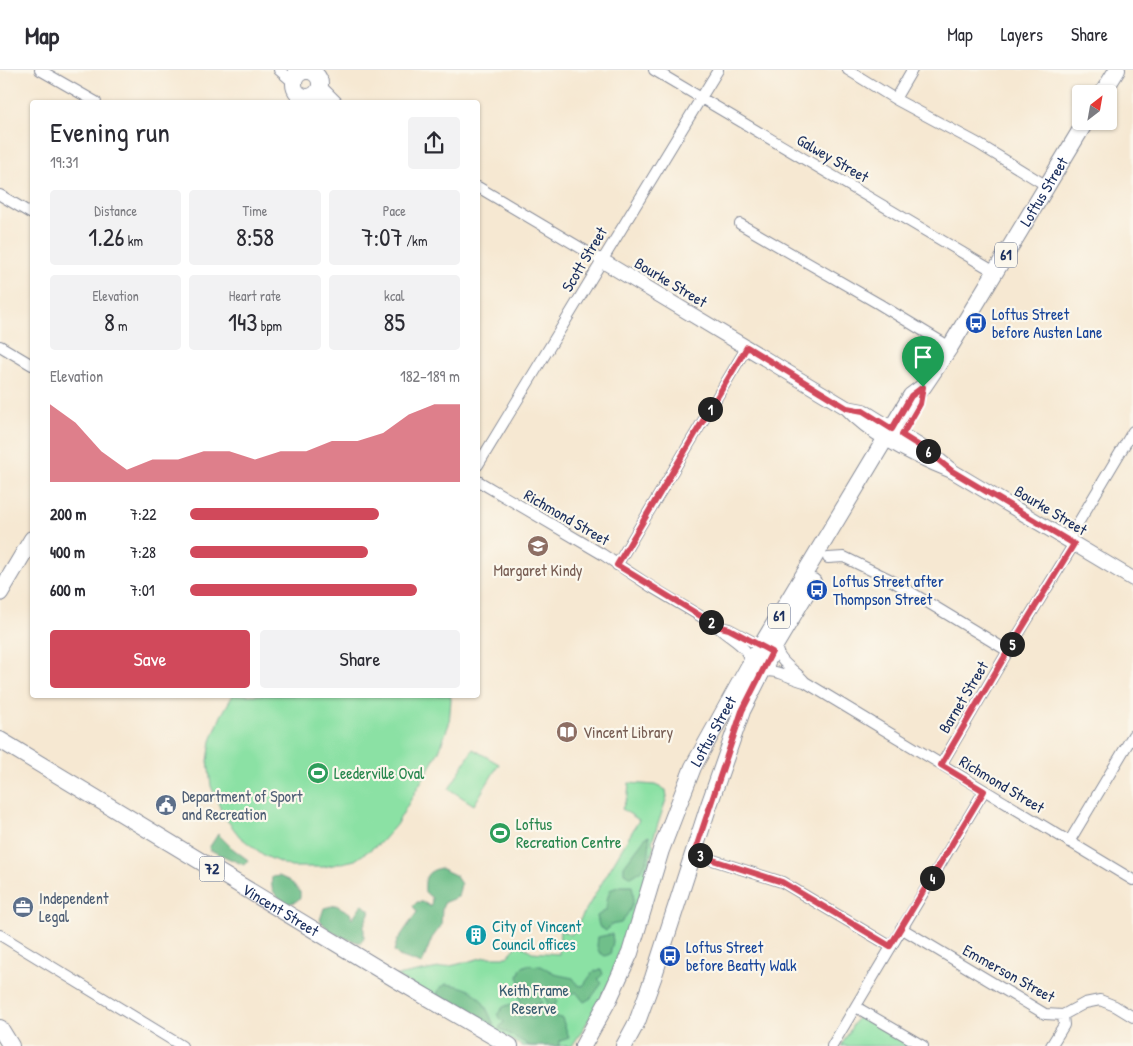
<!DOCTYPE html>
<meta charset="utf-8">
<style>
:root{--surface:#fff;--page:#f2f2f3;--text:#2b2b33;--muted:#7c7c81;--line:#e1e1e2;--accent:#d1495b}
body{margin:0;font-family:"Patrick Hand",sans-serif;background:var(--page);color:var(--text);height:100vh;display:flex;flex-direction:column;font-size:19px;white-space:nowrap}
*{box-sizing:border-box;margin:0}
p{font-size:16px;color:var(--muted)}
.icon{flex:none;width:28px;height:28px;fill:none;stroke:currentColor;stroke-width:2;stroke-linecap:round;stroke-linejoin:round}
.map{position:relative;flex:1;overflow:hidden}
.panel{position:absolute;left:30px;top:30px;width:450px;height:598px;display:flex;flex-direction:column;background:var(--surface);border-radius:5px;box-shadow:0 1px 4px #0004}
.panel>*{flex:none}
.needle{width:32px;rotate:31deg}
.buttons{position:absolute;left:1072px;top:15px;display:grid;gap:10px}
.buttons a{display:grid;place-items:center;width:45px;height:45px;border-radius:5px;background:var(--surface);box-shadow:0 1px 4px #0004;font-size:25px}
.pin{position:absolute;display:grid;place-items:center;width:42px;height:42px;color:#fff;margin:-51px -21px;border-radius:50% 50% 50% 0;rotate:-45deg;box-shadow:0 0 5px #0007}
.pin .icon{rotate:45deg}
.km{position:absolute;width:25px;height:25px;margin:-12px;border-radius:50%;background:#222;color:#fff;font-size:14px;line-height:25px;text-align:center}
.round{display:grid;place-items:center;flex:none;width:52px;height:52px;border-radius:5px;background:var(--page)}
.head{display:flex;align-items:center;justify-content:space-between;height:85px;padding:0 20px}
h1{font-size:28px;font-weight:600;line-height:38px}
.figures{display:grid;grid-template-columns:repeat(3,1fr);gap:8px;height:85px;padding:5px 20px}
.figures div{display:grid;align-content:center;border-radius:5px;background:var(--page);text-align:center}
.figures b{font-size:25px;font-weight:600}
.figures small{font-size:14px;font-weight:400}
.figures p{font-size:14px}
.chart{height:140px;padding:10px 20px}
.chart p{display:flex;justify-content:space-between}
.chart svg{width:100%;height:90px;margin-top:5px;fill:var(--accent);opacity:.7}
.action{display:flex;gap:10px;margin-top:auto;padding:10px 20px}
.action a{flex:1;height:58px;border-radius:5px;background:var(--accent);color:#fff;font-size:20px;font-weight:600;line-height:58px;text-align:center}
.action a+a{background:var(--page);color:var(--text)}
ul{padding:0 20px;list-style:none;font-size:16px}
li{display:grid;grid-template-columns:80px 60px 1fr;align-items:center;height:38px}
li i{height:12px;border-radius:6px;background:var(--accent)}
header{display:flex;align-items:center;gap:30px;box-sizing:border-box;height:70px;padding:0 25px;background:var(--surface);border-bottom:1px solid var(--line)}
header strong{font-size:24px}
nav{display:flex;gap:28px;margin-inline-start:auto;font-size:18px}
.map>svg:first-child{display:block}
</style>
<header>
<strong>Map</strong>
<nav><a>Map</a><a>Layers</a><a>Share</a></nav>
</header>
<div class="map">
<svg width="1133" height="976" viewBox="0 0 1133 976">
<rect width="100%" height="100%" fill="#fbf7ec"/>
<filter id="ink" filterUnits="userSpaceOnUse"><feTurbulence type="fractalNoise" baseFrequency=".02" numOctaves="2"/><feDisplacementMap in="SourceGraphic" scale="10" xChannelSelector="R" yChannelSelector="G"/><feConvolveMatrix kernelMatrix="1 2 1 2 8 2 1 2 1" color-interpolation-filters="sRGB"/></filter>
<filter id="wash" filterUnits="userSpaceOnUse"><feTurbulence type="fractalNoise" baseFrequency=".0096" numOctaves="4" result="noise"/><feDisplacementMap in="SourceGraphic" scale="20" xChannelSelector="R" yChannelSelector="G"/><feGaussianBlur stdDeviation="1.12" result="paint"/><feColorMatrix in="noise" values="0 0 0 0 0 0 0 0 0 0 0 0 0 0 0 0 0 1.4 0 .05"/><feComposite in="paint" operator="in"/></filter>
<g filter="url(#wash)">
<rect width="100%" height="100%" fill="#f6e8d2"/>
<path fill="#8be1a4" stroke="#538881" d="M233,625H450L451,629L449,654L439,681L396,755L380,773L355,790L324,797H291L265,786L240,767L223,745L211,716L208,691L211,671L221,646Z
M473,679L499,694L474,735L449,719Z
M629,713L655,715L666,720L667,727L652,772L654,776C644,810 636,844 624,877C611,912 593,945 572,976H522L475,948L396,906L455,895L485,887H507L519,874L532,882L559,884L560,860L571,865L639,750L622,739L628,725Z
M859,944L913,976H841Z"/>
<path fill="#70bf8a" stroke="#467774" d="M218,764L232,778L248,790L244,795L210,780L209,778Z
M649,766C651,783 648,799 631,807L624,803V796L645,768Z
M440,798L455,805L461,814L458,827L445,832L442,838L441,856L432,868L422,894L399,886L394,881L397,871L417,842L413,836L417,832H423L431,837L432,828L425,822C424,807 426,802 440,798Z
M279,806L290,811L300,822V828L295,832L286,834C275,824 270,822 272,807Z
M620,816H632C636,833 631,839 621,853L610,855L606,861L599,856L597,846L606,840L607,830L610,820Z
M362,834L370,841L364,855V867L361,873C344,868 331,865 320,850L324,838L336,835L350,843L352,849Z
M612,864L613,872L610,884L605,886L599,882L597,876L598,867Z
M527,895L541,896L558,905L573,908L578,915L583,916L593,902L601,899L603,904L598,909L602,913L591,928L584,932L576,922L571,925H555L557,931L554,936L548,934L544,926H540L542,933L527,938L521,933L519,925L523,922V917L518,907L521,898Z
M446,914C478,918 482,928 494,955L437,925L439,919Z
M511,934L519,941L520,948L527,945L532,949C545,939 548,946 562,948L569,968L560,971L559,976H530L499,958L504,952L497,945L503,937Z"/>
</g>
<g filter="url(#ink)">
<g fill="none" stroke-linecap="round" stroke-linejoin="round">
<g stroke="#888c98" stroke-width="12">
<path id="street" d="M40,0L96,32
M279,0L294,13
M293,0L302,3
M654,0L995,202
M848,0L895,29L977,73L1047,116
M320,15L337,32
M313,26L334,32
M895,29L912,0
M478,117L601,190
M0,125L32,144
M740,154L879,234L950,277
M0,276L32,295
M478,395L718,0
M478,411L602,484L653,518L717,556L729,559L765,578
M1068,470L1133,361
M828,488L844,487L889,509L1008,581
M617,495L747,277
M718,557C729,569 752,577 749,595
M776,574C777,593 795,599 805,612
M762,602C777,598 790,609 805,612L1133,810
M941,695L1008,581L1074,474
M1069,772L1133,665
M694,784L782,812L890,876
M901,858L1045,944L1063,945L1085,933L1100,930L1115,936L1133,947
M0,865L182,976
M856,937L923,976
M832,976L984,721
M1051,976L1064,955L1063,945"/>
</g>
<g stroke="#888c98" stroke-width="16">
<path id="secondary" d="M601,190L847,338C872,365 917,387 952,401
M847,338L863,341L926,380L952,401L1133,509"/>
</g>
<g stroke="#888c98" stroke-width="18">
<g id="primary">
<circle cx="307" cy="14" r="13"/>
<path d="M1102,24L1117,0"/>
<path d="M0,523L32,469"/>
<path id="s1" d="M0,670L397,910L510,976"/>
<path d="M0,958L11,976"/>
<path id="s2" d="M583,976L609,929L630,883L661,780L693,697L749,596L911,326L923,317L950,277L1086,51"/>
<path d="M624,976L637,952L653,908L708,738L742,641L776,574L813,512"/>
</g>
</g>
<use href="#street" stroke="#fff" stroke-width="10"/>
<use href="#secondary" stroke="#fff" stroke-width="14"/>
<use href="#primary" stroke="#fff" stroke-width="16"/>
</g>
</g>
<g fill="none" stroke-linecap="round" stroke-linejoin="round" filter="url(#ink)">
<g stroke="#fff" stroke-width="10">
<path id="route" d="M747,277L847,338L863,341L892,359L911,326L923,317L920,334L902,365L926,380L952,401L1074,474L1008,581L941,695L984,721L890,876L782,812L694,784L742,641L772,582L729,559L717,556L617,495Z"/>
</g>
<use href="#route" stroke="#d1495b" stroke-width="6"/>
</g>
<defs>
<g id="bus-disc" transform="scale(1.125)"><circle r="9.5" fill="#1a4fb4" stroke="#fbf7ec"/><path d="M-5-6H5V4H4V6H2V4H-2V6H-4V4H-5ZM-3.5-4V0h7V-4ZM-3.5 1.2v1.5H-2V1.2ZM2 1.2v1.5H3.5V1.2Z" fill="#fff"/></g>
<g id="school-disc" transform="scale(1.125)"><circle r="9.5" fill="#8d6e63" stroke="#fbf7ec"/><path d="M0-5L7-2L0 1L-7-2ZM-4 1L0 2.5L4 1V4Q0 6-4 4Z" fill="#fff"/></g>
<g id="library-disc" transform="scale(1.125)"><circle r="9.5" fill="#8d6e63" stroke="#fbf7ec"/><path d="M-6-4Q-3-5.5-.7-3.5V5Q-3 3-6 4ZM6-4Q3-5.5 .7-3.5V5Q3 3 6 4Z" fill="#fff"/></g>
<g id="stadium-disc" transform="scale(1.125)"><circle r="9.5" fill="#2e9e5b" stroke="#fbf7ec"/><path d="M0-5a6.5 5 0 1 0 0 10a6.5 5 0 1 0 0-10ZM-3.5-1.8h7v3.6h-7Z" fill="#fff"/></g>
<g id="civic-disc" transform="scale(1.125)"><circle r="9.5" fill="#5c6f8a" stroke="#fbf7ec"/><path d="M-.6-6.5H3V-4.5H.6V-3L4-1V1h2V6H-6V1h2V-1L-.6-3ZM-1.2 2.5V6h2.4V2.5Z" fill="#fff"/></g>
<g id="office-disc" transform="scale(1.125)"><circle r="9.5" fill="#5c6f8a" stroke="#fbf7ec"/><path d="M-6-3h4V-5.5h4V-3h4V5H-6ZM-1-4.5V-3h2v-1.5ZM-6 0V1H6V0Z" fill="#fff"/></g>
<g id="building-disc" transform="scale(1.125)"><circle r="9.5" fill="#0f9aa8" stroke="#fbf7ec"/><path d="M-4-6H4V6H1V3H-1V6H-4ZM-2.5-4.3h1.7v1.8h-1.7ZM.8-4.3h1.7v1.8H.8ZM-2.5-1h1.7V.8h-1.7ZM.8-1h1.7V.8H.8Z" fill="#fff"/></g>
</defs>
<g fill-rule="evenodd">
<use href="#bus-disc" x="976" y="253"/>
<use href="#school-disc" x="538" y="476"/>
<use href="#bus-disc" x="817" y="520"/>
<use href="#library-disc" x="567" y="662"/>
<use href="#stadium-disc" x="318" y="703"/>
<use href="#civic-disc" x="166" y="735"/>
<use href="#stadium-disc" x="500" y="763"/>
<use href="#office-disc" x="23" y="837"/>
<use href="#building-disc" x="476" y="865"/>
<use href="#bus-disc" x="670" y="886"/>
</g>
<g text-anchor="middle" stroke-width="4.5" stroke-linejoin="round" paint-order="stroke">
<g fill="#fbf7ec" stroke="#5e6b89" stroke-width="1">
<rect x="995" y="172.5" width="22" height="25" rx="4"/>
<rect x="768" y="533.5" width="22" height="25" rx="4"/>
<rect x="199.5" y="786.5" width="25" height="25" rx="4"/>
</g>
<g font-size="15" font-weight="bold" fill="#1b2f5e">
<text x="1006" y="190">61</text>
<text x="779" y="551">61</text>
<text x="212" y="804">72</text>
</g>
<g font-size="16" fill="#1b2f5e" stroke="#fbf7ec">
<text transform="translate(833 88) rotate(30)" y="6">Galwey Street</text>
<text dy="6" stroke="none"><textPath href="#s2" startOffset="976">Loftus Street</textPath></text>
<text transform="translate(584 189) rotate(-59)" y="6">Scott Street</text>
<text transform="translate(671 212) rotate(31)" y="6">Bourke Street</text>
<text transform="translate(1051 440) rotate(31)" y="6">Bourke Street</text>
<text transform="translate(567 447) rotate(30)" y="6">Richmond Street</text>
<text transform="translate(963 627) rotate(-59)" y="6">Barnet Street</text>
<text dy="6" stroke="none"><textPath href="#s2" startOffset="342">Loftus Street</textPath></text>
<text transform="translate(1002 714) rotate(31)" y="6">Richmond Street</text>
<text dy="6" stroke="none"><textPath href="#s1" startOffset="328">Vincent Street</textPath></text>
<text transform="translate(1009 903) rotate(29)" y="6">Emmerson Street</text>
</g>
<g font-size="16" fill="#164399" stroke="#fbf7ec" text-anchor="start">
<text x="992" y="250">Loftus Street<tspan x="992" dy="18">before Austen Lane</tspan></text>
<text x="833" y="517">Loftus Street after<tspan x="833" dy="18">Thompson Street</tspan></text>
<text x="686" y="883">Loftus Street<tspan x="686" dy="18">before Beatty Walk</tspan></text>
</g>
<g font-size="16" fill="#785e54" stroke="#fbf7ec">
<text x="538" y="506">Margaret Kindy</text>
<text x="583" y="668" text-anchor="start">Vincent Library</text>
</g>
<g font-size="16" fill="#27864d" stroke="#fbf7ec" text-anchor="start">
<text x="334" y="709">Leederville Oval</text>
<text x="516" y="760">Loftus<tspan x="516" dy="18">Recreation Centre</tspan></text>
</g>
<g font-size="16" fill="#4e5e75" stroke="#fbf7ec" text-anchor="start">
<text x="182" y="732">Department of Sport<tspan x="182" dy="18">and Recreation</tspan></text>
<text x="39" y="834">Independent<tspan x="39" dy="18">Legal</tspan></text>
</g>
<g font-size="16" fill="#0d838f" stroke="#fbf7ec" text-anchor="start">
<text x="492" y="862">City of Vincent<tspan x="492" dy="18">Council offices</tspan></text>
</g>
<g font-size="16" fill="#375c70" stroke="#fbf7ec">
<text x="534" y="926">Keith Frame<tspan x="534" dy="18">Reserve</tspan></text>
</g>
</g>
</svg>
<div class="buttons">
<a><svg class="needle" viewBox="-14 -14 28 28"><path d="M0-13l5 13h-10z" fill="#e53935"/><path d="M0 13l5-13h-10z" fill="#7c7c81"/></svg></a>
</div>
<div class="pin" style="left:923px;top:317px;background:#1e9e55"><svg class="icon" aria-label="arrive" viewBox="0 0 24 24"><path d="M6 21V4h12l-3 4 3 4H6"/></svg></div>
<b class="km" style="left:710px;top:339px">1</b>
<b class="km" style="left:711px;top:552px">2</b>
<b class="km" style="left:700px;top:785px">3</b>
<b class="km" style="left:932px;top:808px">4</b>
<b class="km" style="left:1012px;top:574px">5</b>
<b class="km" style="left:928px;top:381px">6</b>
<section class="panel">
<div class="head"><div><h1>Evening run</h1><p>19:31</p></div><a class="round"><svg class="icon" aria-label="share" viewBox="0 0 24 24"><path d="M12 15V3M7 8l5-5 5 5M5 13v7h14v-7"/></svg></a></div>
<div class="figures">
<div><p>Distance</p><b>1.26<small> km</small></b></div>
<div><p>Time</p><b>8:58</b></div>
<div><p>Pace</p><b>7:07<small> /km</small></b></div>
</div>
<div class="figures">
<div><p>Elevation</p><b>8<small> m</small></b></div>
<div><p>Heart rate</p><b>143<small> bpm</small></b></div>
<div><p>kcal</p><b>85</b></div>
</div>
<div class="chart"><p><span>Elevation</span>182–189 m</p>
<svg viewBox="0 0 160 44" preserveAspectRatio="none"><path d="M0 44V6L10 15L20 29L30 38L40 33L50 33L60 29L70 29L80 33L90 29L100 29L110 24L120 24L130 20L140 11L150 6L160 6V44z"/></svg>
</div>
<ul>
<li><b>200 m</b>7:22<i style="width:70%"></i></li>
<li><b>400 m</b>7:28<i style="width:66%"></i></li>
<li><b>600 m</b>7:01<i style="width:84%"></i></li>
</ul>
<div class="action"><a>Save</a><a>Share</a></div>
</section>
</div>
